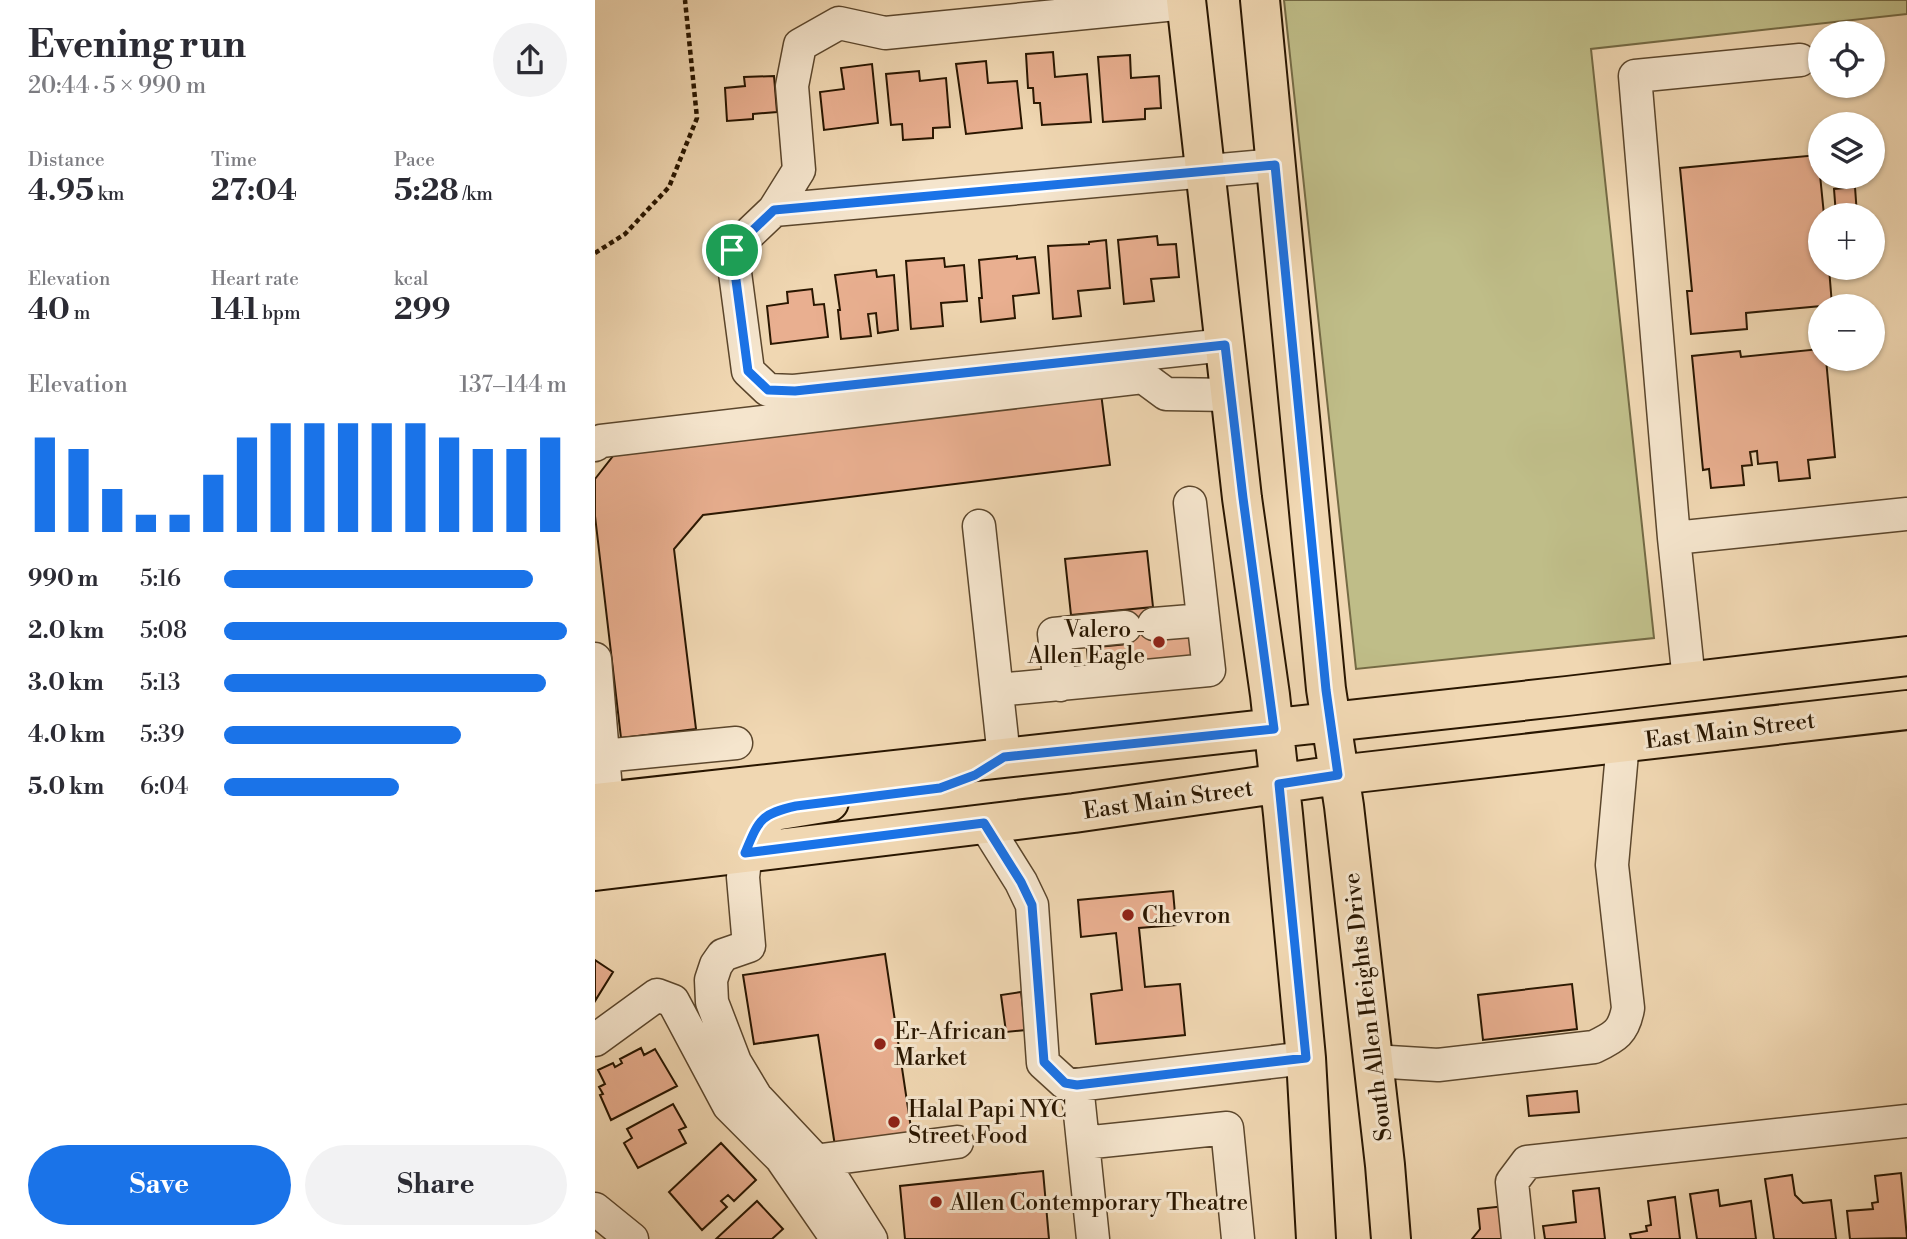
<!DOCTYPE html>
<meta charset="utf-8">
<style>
:root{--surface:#fff;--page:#f2f2f3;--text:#2b2b33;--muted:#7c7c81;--accent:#1a73e8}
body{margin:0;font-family:"Libre Bodoni",serif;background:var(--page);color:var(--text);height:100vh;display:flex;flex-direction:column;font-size:26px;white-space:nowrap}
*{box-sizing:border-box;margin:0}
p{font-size:23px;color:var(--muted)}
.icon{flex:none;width:38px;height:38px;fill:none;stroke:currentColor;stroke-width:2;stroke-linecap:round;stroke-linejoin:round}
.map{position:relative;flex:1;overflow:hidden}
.drawer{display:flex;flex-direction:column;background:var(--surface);width:595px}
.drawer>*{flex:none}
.fabs{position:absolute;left:1213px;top:21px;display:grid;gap:14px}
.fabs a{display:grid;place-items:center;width:77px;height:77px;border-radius:50%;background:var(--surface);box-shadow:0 2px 5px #0004;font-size:35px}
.pin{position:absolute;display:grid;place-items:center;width:60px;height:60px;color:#fff;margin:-30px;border:4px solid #fff;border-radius:50%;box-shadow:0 2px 7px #0007}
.round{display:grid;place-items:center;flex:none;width:74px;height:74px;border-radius:37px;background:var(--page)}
.overview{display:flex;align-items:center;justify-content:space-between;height:119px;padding:0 28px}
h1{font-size:38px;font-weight:700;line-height:52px}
.metrics{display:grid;grid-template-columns:repeat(3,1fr);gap:10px;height:119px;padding:7px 28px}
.metrics div{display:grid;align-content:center}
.metrics b{font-size:30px;font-weight:700}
.metrics small{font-size:19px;font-weight:400}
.metrics p{font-size:19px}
.chart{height:196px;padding:14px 28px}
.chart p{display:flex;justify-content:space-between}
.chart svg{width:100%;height:126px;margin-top:7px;stroke:var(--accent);stroke-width:6}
.primary-button{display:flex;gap:14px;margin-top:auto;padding:14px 28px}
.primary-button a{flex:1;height:80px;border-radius:42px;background:var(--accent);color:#fff;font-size:28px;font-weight:700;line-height:80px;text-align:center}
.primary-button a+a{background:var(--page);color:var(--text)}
ul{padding:0 28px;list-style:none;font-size:23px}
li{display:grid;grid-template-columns:112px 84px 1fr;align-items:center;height:52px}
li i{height:18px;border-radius:9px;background:var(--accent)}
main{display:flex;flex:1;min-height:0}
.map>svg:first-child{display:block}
</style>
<main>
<section class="drawer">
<div class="overview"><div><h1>Evening run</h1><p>20:44 · 5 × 990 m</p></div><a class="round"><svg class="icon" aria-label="share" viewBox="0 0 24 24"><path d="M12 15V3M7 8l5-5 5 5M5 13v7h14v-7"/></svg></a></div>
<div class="metrics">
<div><p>Distance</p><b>4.95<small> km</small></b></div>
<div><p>Time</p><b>27:04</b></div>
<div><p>Pace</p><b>5:28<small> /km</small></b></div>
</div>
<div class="metrics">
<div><p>Elevation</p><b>40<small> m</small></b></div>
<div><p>Heart rate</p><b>141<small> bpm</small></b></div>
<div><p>kcal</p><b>299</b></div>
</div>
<div class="chart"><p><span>Elevation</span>137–144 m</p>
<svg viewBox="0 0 160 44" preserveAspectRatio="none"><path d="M5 44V11M15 44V15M25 44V29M35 44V38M45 44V38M55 44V24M65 44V11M75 44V6M85 44V6M95 44V6M105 44V6M115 44V6M125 44V11M135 44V15M145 44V15M155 44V11"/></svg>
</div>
<ul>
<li><b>990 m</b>5:16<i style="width:90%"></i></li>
<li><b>2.0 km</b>5:08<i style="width:100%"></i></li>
<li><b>3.0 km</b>5:13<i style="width:94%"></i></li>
<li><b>4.0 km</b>5:39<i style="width:69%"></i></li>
<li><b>5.0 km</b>6:04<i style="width:51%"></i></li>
</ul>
<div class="primary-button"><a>Save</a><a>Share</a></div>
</section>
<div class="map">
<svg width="1312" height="1239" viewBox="0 0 1312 1239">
<rect width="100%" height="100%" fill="#f0d7b2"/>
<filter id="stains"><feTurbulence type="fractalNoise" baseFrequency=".00286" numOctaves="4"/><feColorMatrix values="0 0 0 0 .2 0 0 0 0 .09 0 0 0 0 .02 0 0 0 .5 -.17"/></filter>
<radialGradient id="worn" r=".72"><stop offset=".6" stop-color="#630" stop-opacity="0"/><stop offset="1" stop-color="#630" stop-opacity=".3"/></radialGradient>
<path fill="#bfbd88" stroke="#746a44" stroke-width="2" d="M689,0H1312V14L996,49L1059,638L761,669Z"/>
<path fill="#e9af90" stroke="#291600" stroke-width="2" d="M458,52L460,77L492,74L496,122L447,125L445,103H439L438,88H433L431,54Z
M535,55L536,78L564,76L566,108L550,109V119L508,122L503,57Z
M391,61L393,83L422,81L427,128L371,134L361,64Z
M277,64L283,123L229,130L225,92L249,89L246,68Z
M324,71L325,81L351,78L355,127L338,128V138L308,140L307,124L296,125L291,74Z
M179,76L182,112L158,114V119L132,121L130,88L150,86L149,77Z
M1223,155L1229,215H1225V268H1234L1237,305L1151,313L1152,329L1096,334L1092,291H1097L1085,168Z
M1260,187L1262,215H1241L1239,189Z
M562,236L563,245L581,244L584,277L556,279L559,301L529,304L523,240Z
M511,240L515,288L483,291L486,316L458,319L453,246L494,244V242Z
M422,256V259L440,257L444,293L418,296L420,318L386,322L384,298H387L384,260Z
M349,258L350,267L369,265L372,301L346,303L348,326L316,329L311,261Z
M281,270L282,277L299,275L303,330L283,333L281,313L273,314L276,336L246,339L243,310H245L240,275Z
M217,289L219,305L229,304L233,337L176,344L172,306L193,303L192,292Z
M1225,349V359H1231L1240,457L1213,460L1215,478L1184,481L1182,462L1163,464L1162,451L1155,452L1157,465L1147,466L1149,485L1116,488L1114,469L1108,470L1097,356L1145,351L1146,357Z
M506,393L515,465L108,515L79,549L101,729L26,738L0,516V479L22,451Z
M552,551L558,607L476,615L470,559Z
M558,607L561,640L596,636L598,662L494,673L492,648L532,644L529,610Z
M578,891L581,925L544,928L550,987L585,984L590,1035L501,1044L496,994L527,990L521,933L486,937L483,900Z
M290,954L317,1135L240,1146L223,1035L159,1044L148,975Z
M0,960L18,972L0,1001Z
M977,984L982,1029L888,1040L883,995Z
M426,992L431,1030L411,1032L406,995Z
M46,1048L49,1055L60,1049L82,1086L16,1120L5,1095L8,1094L4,1087L10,1084L3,1070L18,1063L20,1067L27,1063L25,1059Z
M982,1091L984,1112L934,1116L932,1096Z
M78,1104L91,1127L84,1130L91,1143L43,1168L29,1143L37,1138L32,1129Z
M126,1143L161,1180L139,1201L133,1195L126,1201L132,1207L107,1230L74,1192Z
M448,1171L454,1239H310L305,1186Z
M1306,1173L1312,1238L1255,1239L1252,1211L1278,1209L1277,1203L1283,1202L1280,1176Z
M1197,1175L1200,1195L1208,1203L1236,1200L1241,1239H1179L1170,1179Z
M1004,1188L1010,1239H950L948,1226L981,1222L978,1191Z
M1123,1190L1125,1206L1156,1201L1161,1239H1102L1095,1194Z
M1080,1197L1085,1239H1036L1035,1234L1052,1231L1051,1226L1056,1225L1053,1201Z
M162,1201L188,1229L177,1239H121Z
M910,1206L914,1239H877L885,1229L883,1209Z"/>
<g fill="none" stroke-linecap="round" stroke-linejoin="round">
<g stroke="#5b462c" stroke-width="35">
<path id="minor" d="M591,3L290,33L244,23L205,45L197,86L204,170L179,210L137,250L153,371L173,390L199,391L630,345
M179,210L680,165
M0,445L6,441L548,377L571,394L636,395
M384,526L409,757
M1079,538L1040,76L1205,60
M559,624L608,620
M0,659L12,802
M1094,681L1079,538L1312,514
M465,685L459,634L530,627
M402,690L614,670L595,503
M8,756L141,743
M389,823L426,882L437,905L448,1063L470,1083L482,1085L711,1058
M151,853L148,877L154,946L128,955L121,965L116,980L117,1002L140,1062L161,1097L238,1179L276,1239
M0,1040L62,995L78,1001L134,1106L186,1158L242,1239
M778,1061L843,1065L999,1047C1020,1037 1029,1032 1033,1008L1017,865L1028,742
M482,1085L498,1239
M488,1143L632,1128L643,1239
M219,1161L362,1142
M0,1209L37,1239
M923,1239L917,1182L932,1162L1312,1121"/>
</g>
<g stroke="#291600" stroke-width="42">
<path id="major" d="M591,0L647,498L675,695L688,814L711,1058L721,1239
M665,0L731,689L749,806L790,1165L796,1239
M0,803L972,696L1312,656
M0,840C26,837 116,828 134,816C143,810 144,797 146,787
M151,853L164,822L179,811L234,802
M0,871L479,813L743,775L1312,710"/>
</g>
<path stroke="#291600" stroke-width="4.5" stroke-dasharray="5 3.5" stroke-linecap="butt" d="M0,253L30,234L74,187L102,118L90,0"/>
<use href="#minor" stroke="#f5e5cd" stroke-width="32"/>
<use href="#major" stroke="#f0d7b2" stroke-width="38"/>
</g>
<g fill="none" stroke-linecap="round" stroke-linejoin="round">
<g stroke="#fff" stroke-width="14">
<path id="route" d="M680,165L731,690L743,775L684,784L711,1058L482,1085L470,1083L449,1062L437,905L426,882L389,823L150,853C164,820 165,814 201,806L345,788L380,775L409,757L679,729L648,498L630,345L200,391L173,390L153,371L137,250L179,210Z"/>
</g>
<use href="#route" stroke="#1a73e8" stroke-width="9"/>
</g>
<g fill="#8f2418" stroke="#f5e5cd" stroke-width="2.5">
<circle cx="564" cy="642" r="7"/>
<circle cx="533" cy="915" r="7"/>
<circle cx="285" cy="1044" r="7"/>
<circle cx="299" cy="1122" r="7"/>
<circle cx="341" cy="1202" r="7"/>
</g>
<g text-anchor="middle" stroke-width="6" stroke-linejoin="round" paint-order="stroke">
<g font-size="23" fill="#291600" stroke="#f5e5cd" text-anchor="start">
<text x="550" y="637" text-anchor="end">Valero -<tspan x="550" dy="26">Allen Eagle</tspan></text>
<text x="547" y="923">Chevron</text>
<text x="299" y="1039">Er-African<tspan x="299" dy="26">Market</tspan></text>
<text x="313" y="1117">Halal Papi NYC<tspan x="313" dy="26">Street Food</tspan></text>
<text x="355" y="1210">Allen Contemporary Theatre</text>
</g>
<g font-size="23" fill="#291600" stroke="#f5e5cd">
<text transform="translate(1135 730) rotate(-7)" y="8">East Main Street</text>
<text transform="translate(573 799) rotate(-8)" y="8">East Main Street</text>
<text transform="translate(772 1007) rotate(-97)" y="8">South Allen Heights Drive</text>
</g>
</g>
<rect width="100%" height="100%" filter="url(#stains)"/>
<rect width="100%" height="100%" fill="url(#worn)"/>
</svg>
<div class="fabs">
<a><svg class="icon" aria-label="locate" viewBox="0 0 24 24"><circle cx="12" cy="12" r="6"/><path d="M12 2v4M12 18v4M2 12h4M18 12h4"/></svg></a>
<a><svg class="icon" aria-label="layers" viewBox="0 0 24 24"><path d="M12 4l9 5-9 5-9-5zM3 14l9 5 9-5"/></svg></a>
<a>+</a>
<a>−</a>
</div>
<div class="pin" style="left:137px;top:250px;background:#1e9e55"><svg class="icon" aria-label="arrive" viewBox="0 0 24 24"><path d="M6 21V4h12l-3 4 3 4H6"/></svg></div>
</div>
</main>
